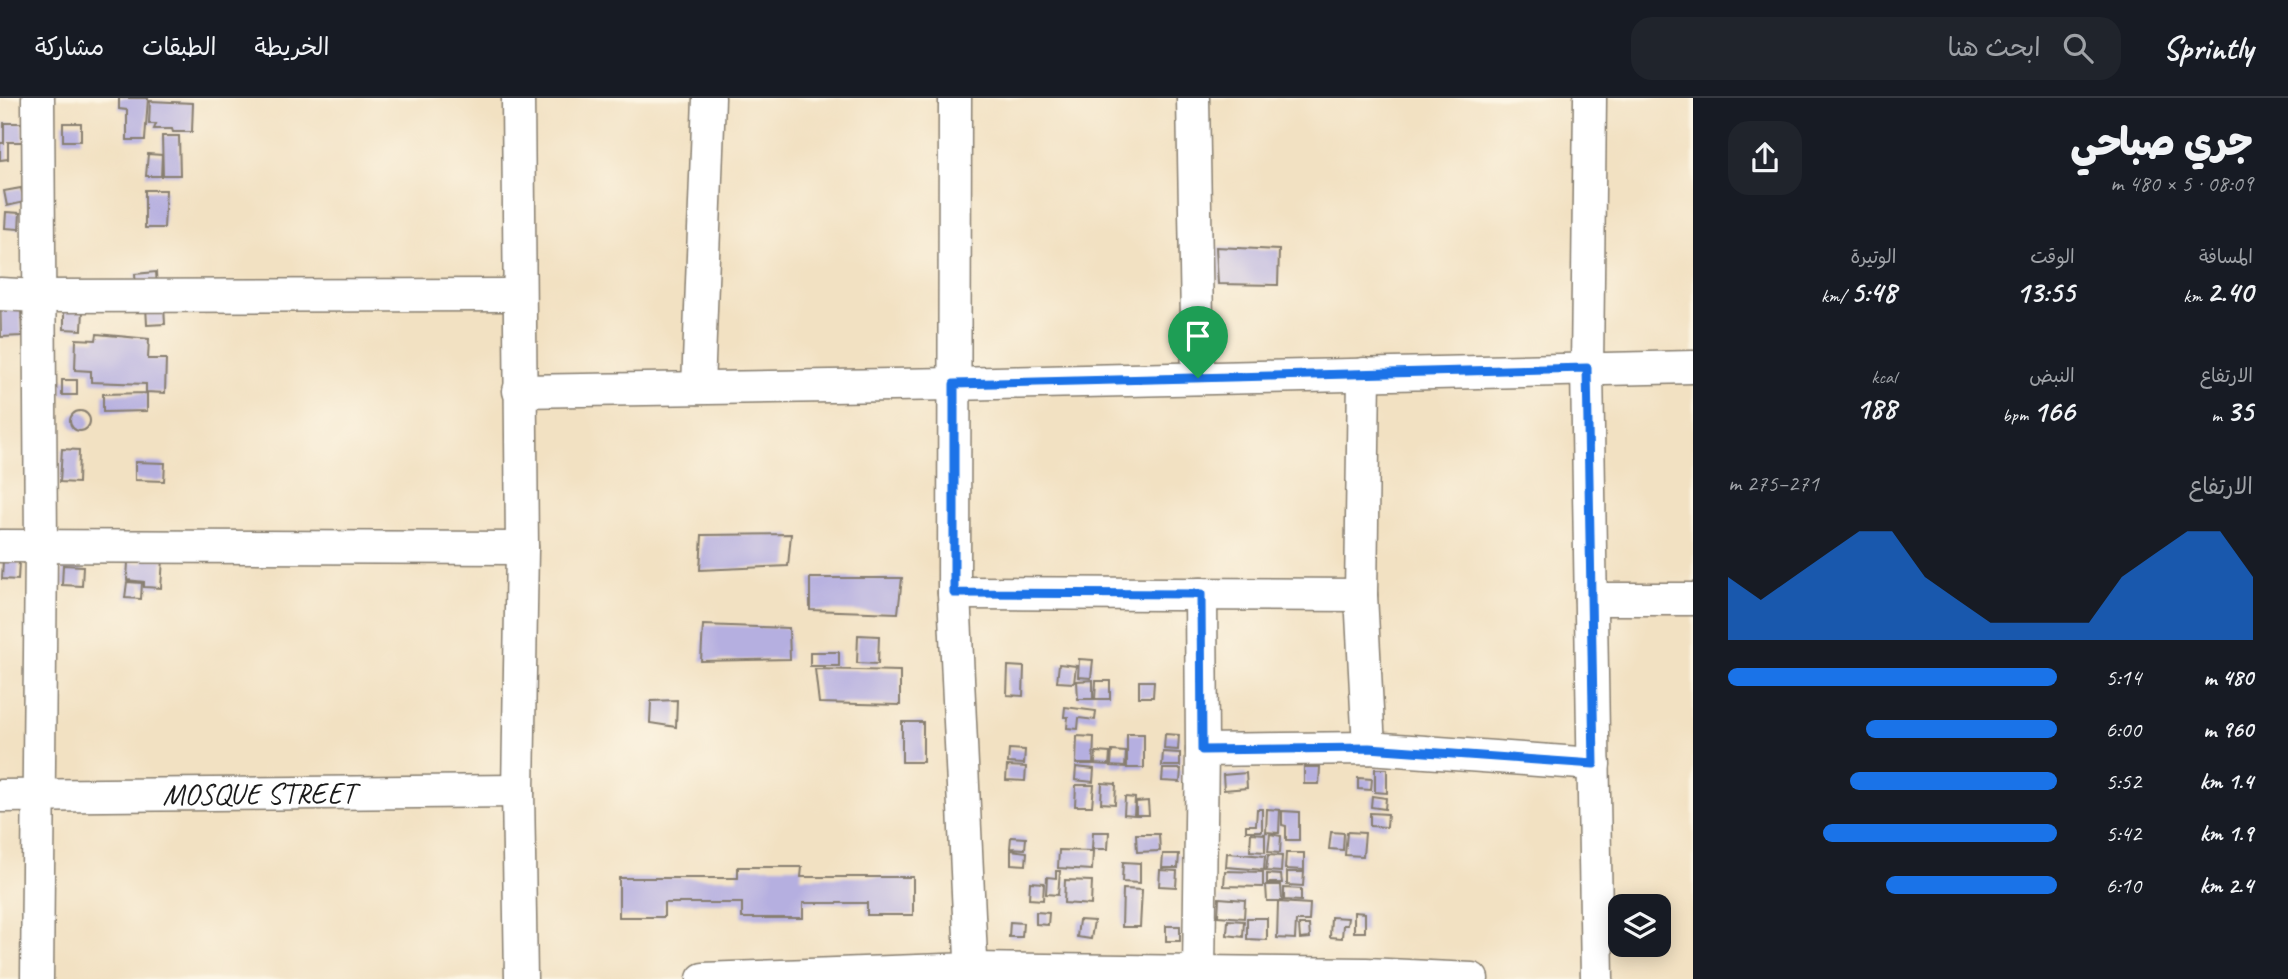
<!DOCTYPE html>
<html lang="ar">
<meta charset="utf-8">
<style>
:root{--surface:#171b24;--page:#20242c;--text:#f1f3f6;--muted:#9ea1a6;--line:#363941;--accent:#1a73e8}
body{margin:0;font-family:Caveat,"Playpen Sans Arabic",sans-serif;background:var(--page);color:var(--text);direction:rtl;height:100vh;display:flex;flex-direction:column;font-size:26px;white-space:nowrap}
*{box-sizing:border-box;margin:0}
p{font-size:23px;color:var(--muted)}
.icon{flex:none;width:38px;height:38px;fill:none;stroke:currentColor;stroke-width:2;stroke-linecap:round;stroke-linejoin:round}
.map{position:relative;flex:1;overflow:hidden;direction:ltr}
.details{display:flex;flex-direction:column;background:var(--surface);width:595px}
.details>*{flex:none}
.tools{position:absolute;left:1608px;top:796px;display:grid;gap:14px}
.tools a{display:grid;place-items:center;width:63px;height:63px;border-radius:14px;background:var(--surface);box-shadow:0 4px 18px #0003;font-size:35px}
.pin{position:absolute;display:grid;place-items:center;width:60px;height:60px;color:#fff;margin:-72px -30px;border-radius:50% 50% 50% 0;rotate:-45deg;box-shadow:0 0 7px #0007}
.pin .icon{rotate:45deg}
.round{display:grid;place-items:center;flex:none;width:74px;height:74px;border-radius:21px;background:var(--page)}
.overview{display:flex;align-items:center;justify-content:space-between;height:119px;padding:0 35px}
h1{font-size:38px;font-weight:800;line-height:52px}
.stats{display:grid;grid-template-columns:repeat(3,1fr);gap:10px;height:119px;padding:7px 35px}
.stats div{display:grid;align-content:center}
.stats b{font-size:30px;font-weight:800}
.stats small{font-size:19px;font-weight:400}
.stats p{font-size:19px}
.chart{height:196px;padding:14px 35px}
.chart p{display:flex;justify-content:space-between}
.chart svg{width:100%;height:126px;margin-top:7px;fill:var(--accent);opacity:.7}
ul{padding:0 35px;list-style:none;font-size:23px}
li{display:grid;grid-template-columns:112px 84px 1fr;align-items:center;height:52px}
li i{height:18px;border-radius:9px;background:var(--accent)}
header{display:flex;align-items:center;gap:42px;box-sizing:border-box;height:98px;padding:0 35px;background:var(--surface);border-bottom:2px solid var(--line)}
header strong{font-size:33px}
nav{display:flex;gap:38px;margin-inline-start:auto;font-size:24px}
.search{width:490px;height:63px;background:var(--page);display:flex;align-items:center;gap:18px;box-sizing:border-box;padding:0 24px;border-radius:21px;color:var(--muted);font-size:26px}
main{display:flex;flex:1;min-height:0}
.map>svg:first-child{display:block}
</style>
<header>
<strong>Sprintly</strong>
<div class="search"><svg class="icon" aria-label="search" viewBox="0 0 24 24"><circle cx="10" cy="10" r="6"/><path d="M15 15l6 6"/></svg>ابحث هنا</div>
<nav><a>الخريطة</a><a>الطبقات</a><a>مشاركة</a></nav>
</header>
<main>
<section class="details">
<div class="overview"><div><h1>جري صباحي</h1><p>08:09 · 5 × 480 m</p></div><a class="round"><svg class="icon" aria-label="share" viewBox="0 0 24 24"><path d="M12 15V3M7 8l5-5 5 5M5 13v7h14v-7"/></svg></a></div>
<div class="stats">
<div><p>المسافة</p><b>2.40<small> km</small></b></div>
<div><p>الوقت</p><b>13:55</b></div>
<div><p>الوتيرة</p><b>5:48<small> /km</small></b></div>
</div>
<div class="stats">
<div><p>الارتفاع</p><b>35<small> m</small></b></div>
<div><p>النبض</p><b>166<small> bpm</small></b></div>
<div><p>kcal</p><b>188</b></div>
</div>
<div class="chart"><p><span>الارتفاع</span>271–275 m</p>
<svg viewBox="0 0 160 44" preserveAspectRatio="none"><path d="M0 44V22L10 30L20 22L30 14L40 6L50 6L60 22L70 30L80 38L90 38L100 38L110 38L120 22L130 14L140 6L150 6L160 22V44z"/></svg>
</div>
<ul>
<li><b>480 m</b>5:14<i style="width:100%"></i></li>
<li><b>960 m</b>6:00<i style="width:58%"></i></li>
<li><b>1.4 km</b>5:52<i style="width:63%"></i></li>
<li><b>1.9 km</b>5:42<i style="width:71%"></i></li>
<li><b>2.4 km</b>6:10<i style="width:52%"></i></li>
</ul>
</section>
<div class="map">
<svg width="1693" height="881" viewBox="0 0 1693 881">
<rect width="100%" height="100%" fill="#fcf5e5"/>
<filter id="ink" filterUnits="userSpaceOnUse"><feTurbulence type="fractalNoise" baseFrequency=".0143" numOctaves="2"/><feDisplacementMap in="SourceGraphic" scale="14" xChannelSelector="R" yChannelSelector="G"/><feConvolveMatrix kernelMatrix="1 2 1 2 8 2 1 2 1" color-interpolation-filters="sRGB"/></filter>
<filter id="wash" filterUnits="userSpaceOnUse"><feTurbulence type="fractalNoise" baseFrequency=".00686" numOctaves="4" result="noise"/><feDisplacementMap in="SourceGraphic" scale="28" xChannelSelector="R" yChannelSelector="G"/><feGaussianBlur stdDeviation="1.57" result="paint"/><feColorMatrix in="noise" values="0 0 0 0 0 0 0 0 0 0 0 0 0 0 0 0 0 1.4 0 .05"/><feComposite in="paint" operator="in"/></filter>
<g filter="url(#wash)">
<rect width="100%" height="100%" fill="#f2e1c2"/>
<g id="blocks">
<path fill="#b5afe0" d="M119,0H148L145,42H127V12L119,11Z
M150,3L193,5L192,34H173L172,31H154L156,26H149Z
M4,25H22L23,44H8V61L0,62V45H4Z
M63,25H81V43H63Z
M162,38H179L180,77H163Z
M148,56L162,57L161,78H146Z
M21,90L24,104L7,108L4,93Z
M145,92H166L164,130H145Z
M6,114L20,115L19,131L5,130Z
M1216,149L1279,152L1278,187L1218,186Z
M156,174L158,204L137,205L135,176Z
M20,184L22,238L1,239L0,185Z
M146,208H164L165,226L147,227Z
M64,211L83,212L82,232L64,231Z
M97,236L149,241L148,261H166L165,295L146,294V286L91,284V273L75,272L76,241L96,242Z
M62,282H77V297H62Z
M147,295V313L103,314V296Z
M70 323a10 10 0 1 1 20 0a10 10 0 1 1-20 0Z
M62,351L79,352L78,385L60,384Z
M135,364L165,365L164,383L135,382Z
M791,436L788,468L700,472L702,437Z
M143,460L163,461L161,490L144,489V484L127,482L128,464L143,465Z
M3,462L19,463L18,482L2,481Z
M63,467L83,468L82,488L62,487Z
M810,480H902L898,515L810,512Z
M127,484L142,485L141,501L125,500Z
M703,527L789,530L790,561L701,563Z
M858,537L879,538L878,566L857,565Z
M810,554H839V568H810Z
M1079,561L1093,562L1091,580L1078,579Z
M1059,566L1076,568L1074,585L1057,584Z
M1008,568L1024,569L1023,598L1007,597Z
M815,571L900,573V607L819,605Z
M1093,582V601H1078L1077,583Z
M1096,583H1110V601H1095Z
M1139,583H1154L1153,599H1139Z
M677,602L676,629L650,625L651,603Z
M1065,609L1096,613L1095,622L1079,620L1078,631L1067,630L1068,619H1064Z
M902,624H923V664H902Z
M1127,636H1144V670H1127Z
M1165,636L1179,637L1178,652L1164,651Z
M1077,638L1094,639L1093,666H1076Z
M1009,651L1025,652L1024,666L1008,665Z
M1112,653L1126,654L1125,669L1111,668Z
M1096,654L1110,655L1109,667L1095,666Z
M1163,654L1180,655V668H1162Z
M1007,668L1026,669L1025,683L1006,682Z
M1076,669L1094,671L1093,684L1075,682Z
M1304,669H1320L1319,686H1304Z
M1163,671H1181L1180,684L1162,683Z
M1375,671H1387V695L1375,694Z
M1246,675L1247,690L1224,692L1223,677Z
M1358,680L1372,681L1371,692L1358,691Z
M1102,685L1116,686L1115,706L1101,705Z
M1076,687H1094L1092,708H1075Z
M1372,698L1386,700L1385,711L1371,709Z
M1125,699L1135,700L1134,717L1124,716Z
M1148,703L1149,717H1136V704Z
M1257,711H1262V733H1246V727H1256Z
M1267,711L1280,712L1279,735L1266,734Z
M1282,713L1299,714V742H1286V728L1282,727Z
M1370,715L1388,716L1387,729L1370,728Z
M1093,734H1109L1108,751H1092Z
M1331,734L1344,735L1343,752L1329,751Z
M1347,734L1365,735L1363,758L1345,757Z
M1251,735L1265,736V754L1250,753Z
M1136,736H1159L1160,753L1137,754Z
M1270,736L1281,738L1280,755L1268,754Z
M1011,739L1026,740L1025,751L1010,750Z
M1011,752L1027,754L1026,767L1011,766Z
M1059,752L1093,753L1092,772L1058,770Z
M1227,755L1265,758L1264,772L1226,769Z
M1286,755H1304V772L1285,771Z
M1163,756H1179L1178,770H1162Z
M1268,757L1282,758L1281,774L1266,773Z
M1123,764L1140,765V785L1122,784Z
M738,769H802L801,779H913V817H867V805H803V820H742V805H664V819H619V780H738Z
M1160,772L1177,773L1176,789L1159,788Z
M1056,773H1060L1058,797L1046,796L1047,779L1056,780Z
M1225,773L1263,774V789L1224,788Z
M1287,774H1304L1303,788L1287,787Z
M1267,776L1281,777L1282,785H1267Z
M1065,782L1092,783L1091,807L1064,805Z
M1030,784L1044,785L1043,802L1029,801Z
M1266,787H1281L1282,803H1267Z
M1284,790L1301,791V803L1284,802Z
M1123,791L1142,792L1140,829H1122Z
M1219,800L1245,802L1244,820L1218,818Z
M1278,804L1310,806L1309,823H1296L1295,841L1277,840Z
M1036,814L1049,815L1048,827L1036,826Z
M1354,814L1365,815V834H1354Z
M1331,819L1348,820L1347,827H1343L1342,840L1330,839Z
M1247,820H1267V842L1247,841Z
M1079,822L1094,823L1091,841L1077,839Z
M1228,822L1244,823L1243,839L1227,837Z
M1010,824L1023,825L1022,839H1009Z
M1299,827H1309L1310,840L1300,841Z
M1166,828H1180V843H1166Z"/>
</g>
</g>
<g filter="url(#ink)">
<use href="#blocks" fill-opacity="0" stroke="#877e6f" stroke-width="2"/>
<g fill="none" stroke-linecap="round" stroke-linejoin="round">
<g stroke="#877e6f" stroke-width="35">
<g id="minor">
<path d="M518,0L522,450L518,693L521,881"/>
<path d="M955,0L954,495L972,881"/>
<path d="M1193,0L1198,280"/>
<path d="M1590,0L1587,270L1597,881"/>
<path d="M0,196L39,198L519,197"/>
<path d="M1364,276L1361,497L1369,650"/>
<path d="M698,290L709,0"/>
<path d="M519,293L954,286L1693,269"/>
<path d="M0,448L522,450"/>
<path d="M954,495L1361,497"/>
<path d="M1591,501H1693"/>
<path d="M1202,652L1369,650L1594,666"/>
<path id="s1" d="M0,698L518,693"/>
<path d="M1199,873L1202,652L1201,496"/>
<path d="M37,881L41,448L38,0"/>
<path d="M703,881L972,871L1366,876L1472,881"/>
</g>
</g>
<use href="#minor" stroke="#fff" stroke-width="32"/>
</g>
</g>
<g fill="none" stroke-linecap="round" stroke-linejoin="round" filter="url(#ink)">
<g stroke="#fff" stroke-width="14">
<path id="route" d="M1587,270L1594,666L1369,650L1202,652L1201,496L954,495V286Z"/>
</g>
<use href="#route" stroke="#1a73e8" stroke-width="9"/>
</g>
<g text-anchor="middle" stroke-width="5" stroke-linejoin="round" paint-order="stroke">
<g font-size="30" fill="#1c1c1c" stroke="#fcf5e5">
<text dy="10" stroke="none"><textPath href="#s1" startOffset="259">MOSQUE STREET</textPath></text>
</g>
</g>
</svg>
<div class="tools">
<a><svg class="icon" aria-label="layers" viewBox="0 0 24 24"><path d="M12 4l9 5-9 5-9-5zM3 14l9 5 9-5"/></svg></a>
</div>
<div class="pin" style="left:1198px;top:280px;background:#1e9e55"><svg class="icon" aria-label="arrive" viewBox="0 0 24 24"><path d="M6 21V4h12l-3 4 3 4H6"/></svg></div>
</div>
</main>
